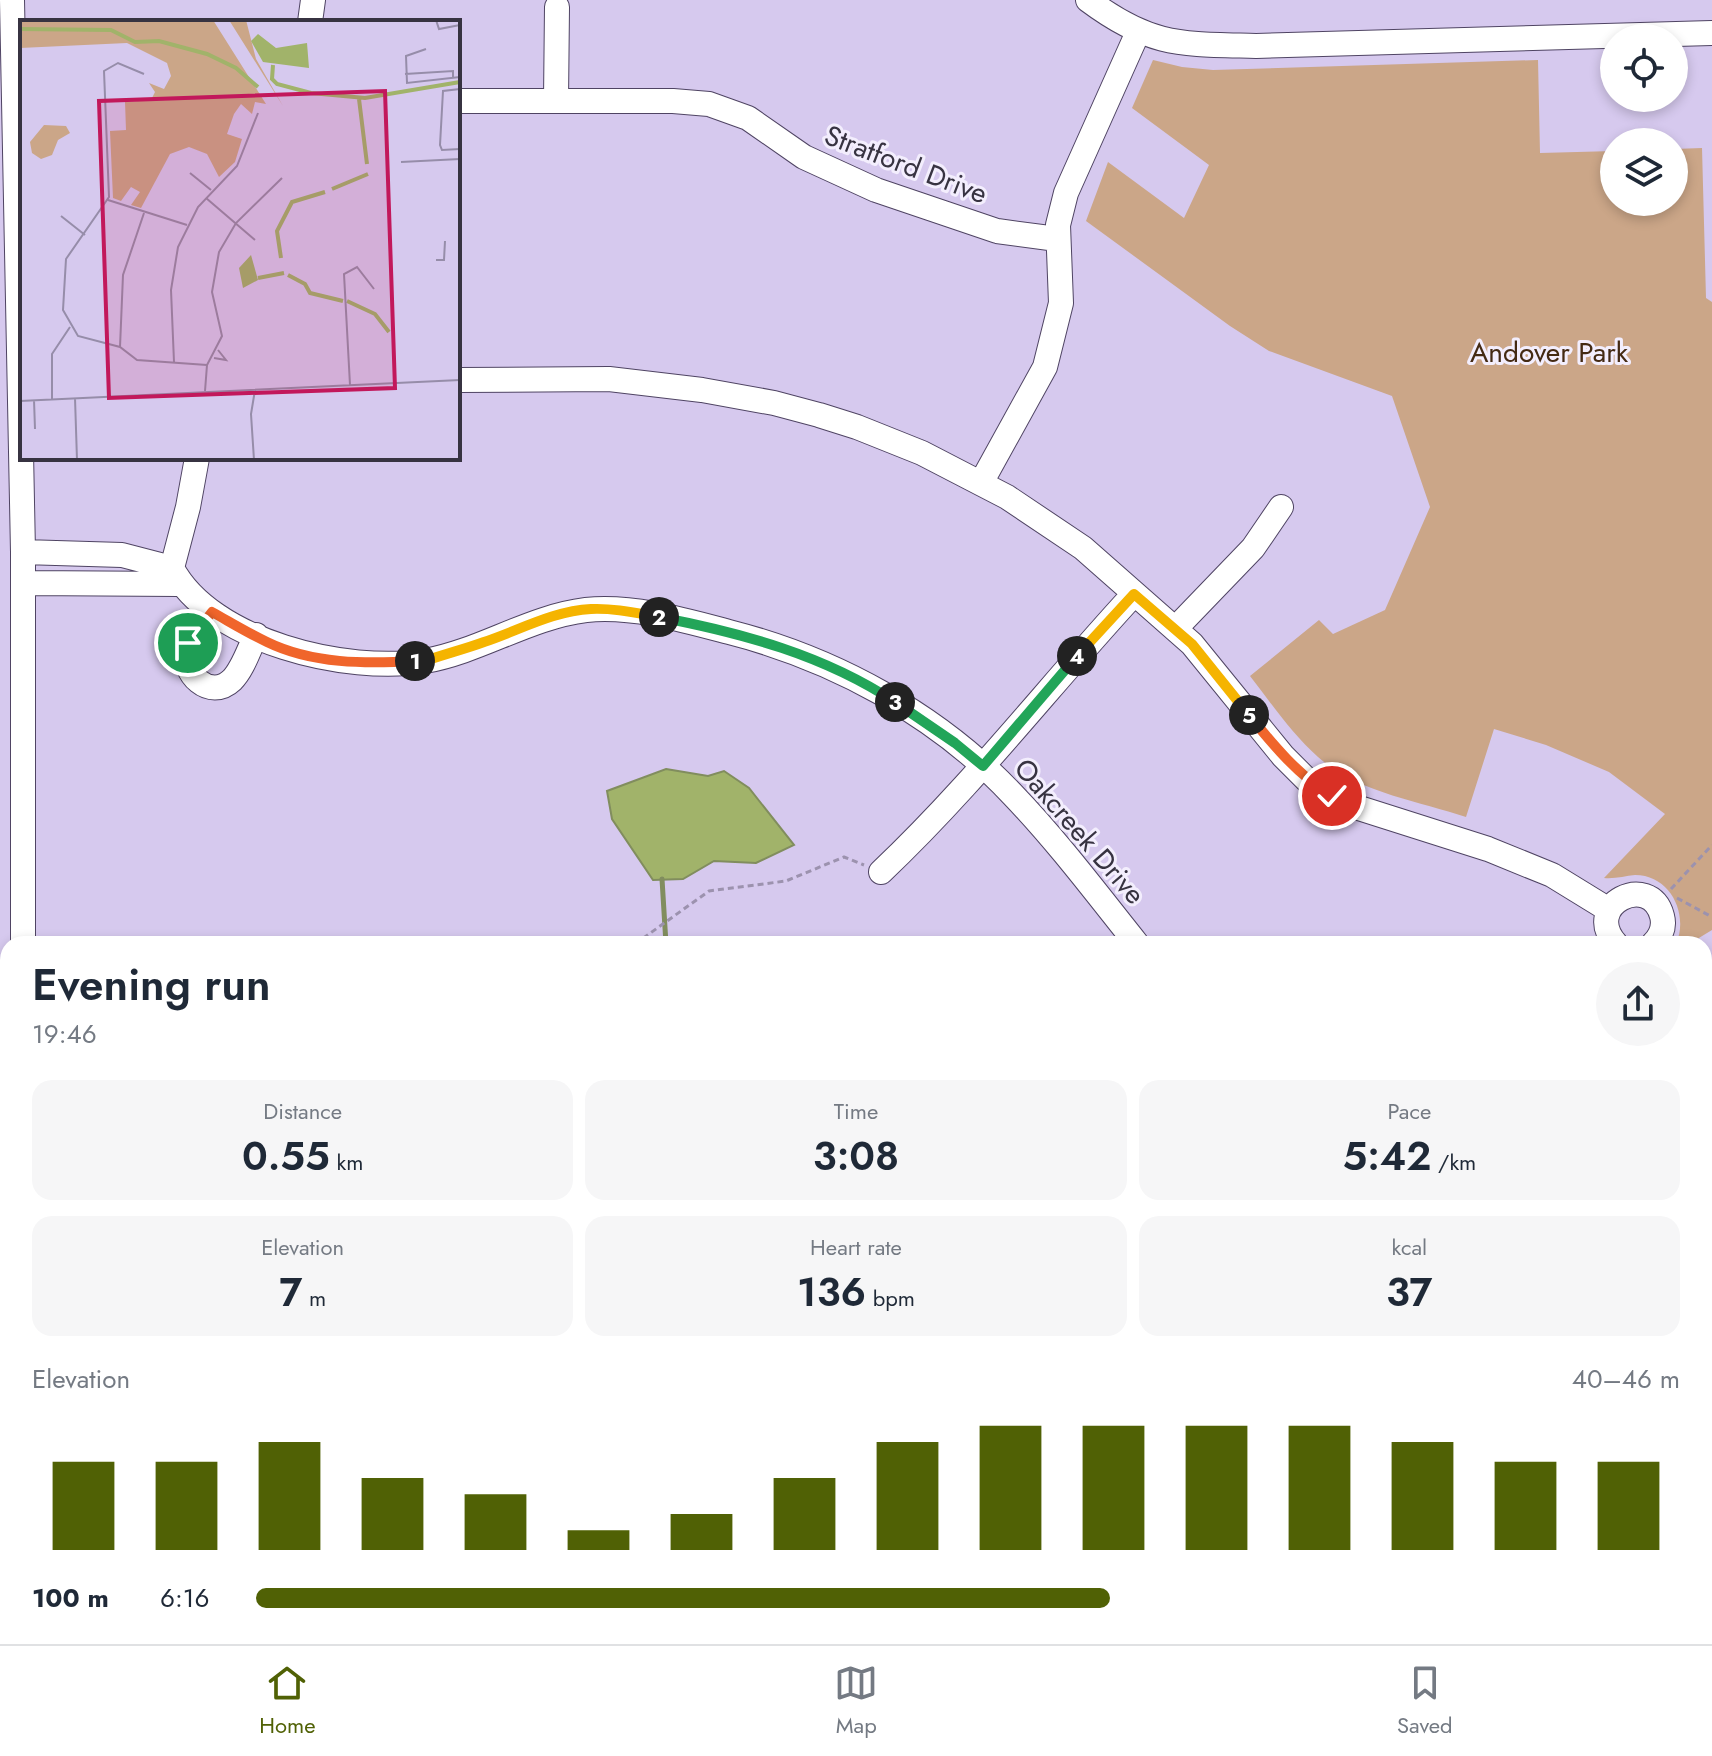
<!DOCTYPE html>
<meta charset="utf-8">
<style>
:root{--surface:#fff;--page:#f6f6f7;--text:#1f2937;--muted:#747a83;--line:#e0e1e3;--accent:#506105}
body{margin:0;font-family:Jost,sans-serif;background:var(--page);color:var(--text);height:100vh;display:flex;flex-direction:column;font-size:30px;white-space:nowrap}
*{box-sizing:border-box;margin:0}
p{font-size:26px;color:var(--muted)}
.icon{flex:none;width:44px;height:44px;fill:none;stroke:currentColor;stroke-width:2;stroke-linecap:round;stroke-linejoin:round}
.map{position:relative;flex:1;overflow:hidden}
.side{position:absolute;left:0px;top:936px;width:1712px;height:708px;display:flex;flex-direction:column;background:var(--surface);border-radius:24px 24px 0 0;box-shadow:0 4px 12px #0003}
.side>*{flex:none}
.fabs{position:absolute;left:1600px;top:24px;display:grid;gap:16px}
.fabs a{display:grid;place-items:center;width:88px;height:88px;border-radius:50%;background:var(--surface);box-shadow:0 4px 12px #0003;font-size:40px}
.pin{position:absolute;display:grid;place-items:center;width:68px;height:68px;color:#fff;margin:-34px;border:4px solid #fff;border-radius:50%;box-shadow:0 2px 8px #0007}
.km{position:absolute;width:40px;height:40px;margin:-20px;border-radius:50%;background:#222;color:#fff;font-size:22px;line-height:40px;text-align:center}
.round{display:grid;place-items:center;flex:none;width:84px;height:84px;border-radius:42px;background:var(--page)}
.headline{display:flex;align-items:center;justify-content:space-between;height:136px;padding:0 32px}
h1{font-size:44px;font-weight:600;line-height:60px}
.stats{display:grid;grid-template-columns:repeat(3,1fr);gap:12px;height:136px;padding:8px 32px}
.stats div{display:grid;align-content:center;border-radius:20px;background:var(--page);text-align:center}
.stats b{font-size:40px;font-weight:600}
.stats small{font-size:22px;font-weight:400}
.stats p{font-size:22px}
.chart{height:224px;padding:16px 32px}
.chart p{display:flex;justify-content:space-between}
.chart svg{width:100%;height:144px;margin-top:8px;stroke:var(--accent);stroke-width:6}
ul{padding:0 32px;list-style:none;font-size:26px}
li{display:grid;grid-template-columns:128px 96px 1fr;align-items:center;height:60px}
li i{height:20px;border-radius:10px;background:var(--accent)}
.tabs{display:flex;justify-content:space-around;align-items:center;height:112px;border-top:2px solid var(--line);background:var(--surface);font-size:22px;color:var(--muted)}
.tabs a{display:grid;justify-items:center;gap:4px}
.tabs .selected{color:var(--accent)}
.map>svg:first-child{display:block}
</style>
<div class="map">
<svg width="1712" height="1644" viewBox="0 0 1712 1644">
<rect width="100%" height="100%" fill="#d6c9ee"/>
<path fill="#cba688" d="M1153,60L1182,67L1213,70L1538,60L1540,153L1614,151V202H1674V149L1702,148L1706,298L1712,302V930L1689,944H1676C1689,915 1671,875 1635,875C1625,876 1615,879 1604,878L1665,814L1609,772L1546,745L1494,729L1466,817C1418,801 1357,792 1318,757C1292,734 1271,703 1250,676L1319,620L1333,634L1385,610L1430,507L1392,396L1269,351L1230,326L1086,221L1108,162L1184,218L1209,165L1132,108Z"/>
<path fill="#a1b36a" stroke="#818d5e" stroke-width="2" d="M666,769L708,776L724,771L749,788L794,845L756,863L714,861L683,879L653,880L612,819L607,791Z"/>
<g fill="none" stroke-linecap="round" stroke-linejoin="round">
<path stroke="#818d5e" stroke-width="5" d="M662,879L666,944
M1704,1302L1712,1222
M1704,1601L1712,1602
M1691,1636L1692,1644"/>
<g stroke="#4f4463" stroke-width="26">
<path id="minor" d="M12,0L23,552V944
M1088,0C1151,47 1181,44 1256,46L1712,33
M310,22L313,0
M556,100L557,7
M458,101H673L709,104L748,118L804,157L876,190L997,231L1057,239
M458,380L609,379L702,390L774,403L819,415L857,427L922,453L1007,497L1083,548L1192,644L1283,756L1308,781L1332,796L1359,808L1488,849L1552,875L1609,910
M981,483L1045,367L1061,303L1058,225L1066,193L1138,32
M23,552L122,555L172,568C211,642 347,674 425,661C481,651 529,617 586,610C632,605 684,620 729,632C835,659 938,715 1013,795C1058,842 1097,894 1137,944
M172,568L188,507L197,458
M23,583L180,584
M212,612C204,622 190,635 187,647C181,674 210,701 232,680C243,669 249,649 256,635
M1175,629L1253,548L1281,507
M881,872C972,786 1049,686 1134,594
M1616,944C1581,905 1650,871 1662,916C1665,927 1661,936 1653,944
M32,1636V1644"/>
</g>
<path stroke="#9c92ae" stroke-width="3" stroke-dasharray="6 4" stroke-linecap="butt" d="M1671,889L1712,845
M1677,898L1712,917
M635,944L709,891L786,881L844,857L864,865
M1704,1040L1712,1034
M1704,1092L1712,1084"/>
<use href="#minor" stroke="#fff" stroke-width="24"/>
<g stroke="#484354" stroke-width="8">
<path id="rail" d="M1704,986L1712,981
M583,1644L597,1636"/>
</g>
<use href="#rail" stroke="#f3eefd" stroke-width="5" stroke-dasharray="15" stroke-linecap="butt"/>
</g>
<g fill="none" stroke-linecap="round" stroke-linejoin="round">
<g stroke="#fff" stroke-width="16">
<path id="split-1" d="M188,643L212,612C230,622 248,633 267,642C312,664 366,664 415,661"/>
</g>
<g stroke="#fff" stroke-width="16">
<path id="split-2" d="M415,661H425C445,654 465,649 484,642C520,630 553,611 591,609C614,608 636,613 659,617"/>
</g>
<g stroke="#fff" stroke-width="16">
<path id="split-3" d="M659,617C742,633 824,655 895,702"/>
</g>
<g stroke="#fff" stroke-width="16">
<path id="split-4" d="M895,702L955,743L983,766L1077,656"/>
</g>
<g stroke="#fff" stroke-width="16">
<path id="split-5" d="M1077,656L1134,594L1192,644L1249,715"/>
</g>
<g stroke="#fff" stroke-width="16">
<path id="split-6" d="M1249,715C1274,746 1298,775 1332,796"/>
</g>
<use href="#split-1" stroke="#f0652b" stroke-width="10"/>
<use href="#split-2" stroke="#f5b400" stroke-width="10"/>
<use href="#split-3" stroke="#22a559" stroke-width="10"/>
<use href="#split-4" stroke="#22a559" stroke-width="10"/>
<use href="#split-5" stroke="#f5b400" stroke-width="10"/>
<use href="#split-6" stroke="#f0652b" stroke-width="10"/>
</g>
<g text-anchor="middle" stroke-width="6" stroke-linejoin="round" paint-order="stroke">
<g font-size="28" fill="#373341" stroke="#f3eefd">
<text transform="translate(906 164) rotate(21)" y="10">Stratford Drive</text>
<text transform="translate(1080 831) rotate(49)" y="10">Oakcreek Drive</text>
</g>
<g font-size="28" fill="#442a13" stroke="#f3eefd">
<text x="1549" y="362">Andover Park</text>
</g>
</g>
<g transform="translate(20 20)">
<rect width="440" height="440" fill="#d6c9ee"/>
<path d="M0,0H193L246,84L235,82L232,94L221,84L214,94L207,114L222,119L215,142L199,157L187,134L169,127L150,134L121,188L111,185L120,172L111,167L101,181L93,178L90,111L106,110L105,82L131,80L135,72L129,63L144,69L151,56L147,43L107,23L0,28ZM209,0H226L236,39L263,86ZM24,105L46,106L50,113L38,120L32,135L21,139L12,133L10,122Z" fill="#cba688"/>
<path d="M238,14L256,28L287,23L289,48L243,42L231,21ZM231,235L238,260L223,268L219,248Z" fill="#a1b36a"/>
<path fill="none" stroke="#a1b36a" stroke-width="4" d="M0,9L91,10L115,22L139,21L187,34L216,48L238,67M253,45L252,59L257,64L291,73L345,78L440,62M339,79L347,144M312,169L348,154M261,238L257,211L272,182L305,172M268,255L285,264L290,273L323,281M238,258L264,253M327,281L355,294L369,312"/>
<path fill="none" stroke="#968da9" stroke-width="2" d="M416,0L419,9L440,5M406,29L386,36L387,63L440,57M124,54L98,43L84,51L89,177L46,239L43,290L58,316L100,327L117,340L187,345M385,54L433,51V58M440,69L423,71L420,125L422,130L440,129M381,142L440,139M170,153L191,170M186,178L235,220M88,180L167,205M41,196L65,215M416,240H424L425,221M100,327L103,255L124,193M194,338L206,340L198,330M154,342L151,270L158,227L178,187L217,146L238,93M330,365L324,254L337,247L354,269M185,371L187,345L202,316L192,272L199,232L216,203L262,158M55,378L57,440M32,379V334L50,307M14,380L15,409M0,381L440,360M234,440L231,394L235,370"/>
<path fill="#c2185b" fill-opacity="0.15" stroke="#c2185b" stroke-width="4" d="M365,71L375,368L89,378L79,81Z"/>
<rect width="440" height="440" fill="none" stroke="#373341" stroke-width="4"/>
</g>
</svg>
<div class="fabs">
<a><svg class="icon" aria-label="locate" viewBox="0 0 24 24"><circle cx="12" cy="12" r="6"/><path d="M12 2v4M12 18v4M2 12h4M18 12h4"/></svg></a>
<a><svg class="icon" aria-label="layers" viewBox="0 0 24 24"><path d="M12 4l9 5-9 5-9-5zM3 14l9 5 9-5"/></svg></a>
</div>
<div class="pin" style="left:188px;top:643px;background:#1e9e55"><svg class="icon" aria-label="arrive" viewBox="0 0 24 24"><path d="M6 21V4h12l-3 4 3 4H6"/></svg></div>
<div class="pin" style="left:1332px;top:796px;background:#d93025"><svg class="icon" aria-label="check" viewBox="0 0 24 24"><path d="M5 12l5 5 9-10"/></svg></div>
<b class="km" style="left:415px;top:661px">1</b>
<b class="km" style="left:659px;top:617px">2</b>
<b class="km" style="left:895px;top:702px">3</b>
<b class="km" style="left:1077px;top:656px">4</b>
<b class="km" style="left:1249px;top:715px">5</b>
<section class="side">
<div class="headline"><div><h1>Evening run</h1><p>19:46</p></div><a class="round"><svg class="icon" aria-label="share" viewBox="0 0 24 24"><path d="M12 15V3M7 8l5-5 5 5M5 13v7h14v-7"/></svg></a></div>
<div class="stats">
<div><p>Distance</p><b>0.55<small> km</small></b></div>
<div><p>Time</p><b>3:08</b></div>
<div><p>Pace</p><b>5:42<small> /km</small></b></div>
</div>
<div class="stats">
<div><p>Elevation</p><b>7<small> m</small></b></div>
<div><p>Heart rate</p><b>136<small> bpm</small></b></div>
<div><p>kcal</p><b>37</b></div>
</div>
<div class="chart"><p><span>Elevation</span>40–46 m</p>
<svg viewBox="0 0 160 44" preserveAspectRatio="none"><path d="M5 44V17M15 44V17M25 44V11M35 44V22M45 44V27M55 44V38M65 44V33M75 44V22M85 44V11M95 44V6M105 44V6M115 44V6M125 44V6M135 44V11M145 44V17M155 44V17"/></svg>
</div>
<ul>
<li><b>100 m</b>6:16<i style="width:60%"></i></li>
</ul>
</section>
</div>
<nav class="tabs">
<a class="selected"><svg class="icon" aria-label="home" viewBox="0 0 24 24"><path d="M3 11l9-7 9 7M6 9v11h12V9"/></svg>Home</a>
<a><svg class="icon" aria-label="map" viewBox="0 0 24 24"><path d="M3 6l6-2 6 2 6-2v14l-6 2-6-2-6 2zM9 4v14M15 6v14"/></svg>Map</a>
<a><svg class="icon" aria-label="saved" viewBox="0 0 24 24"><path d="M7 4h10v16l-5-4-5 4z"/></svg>Saved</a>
</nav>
